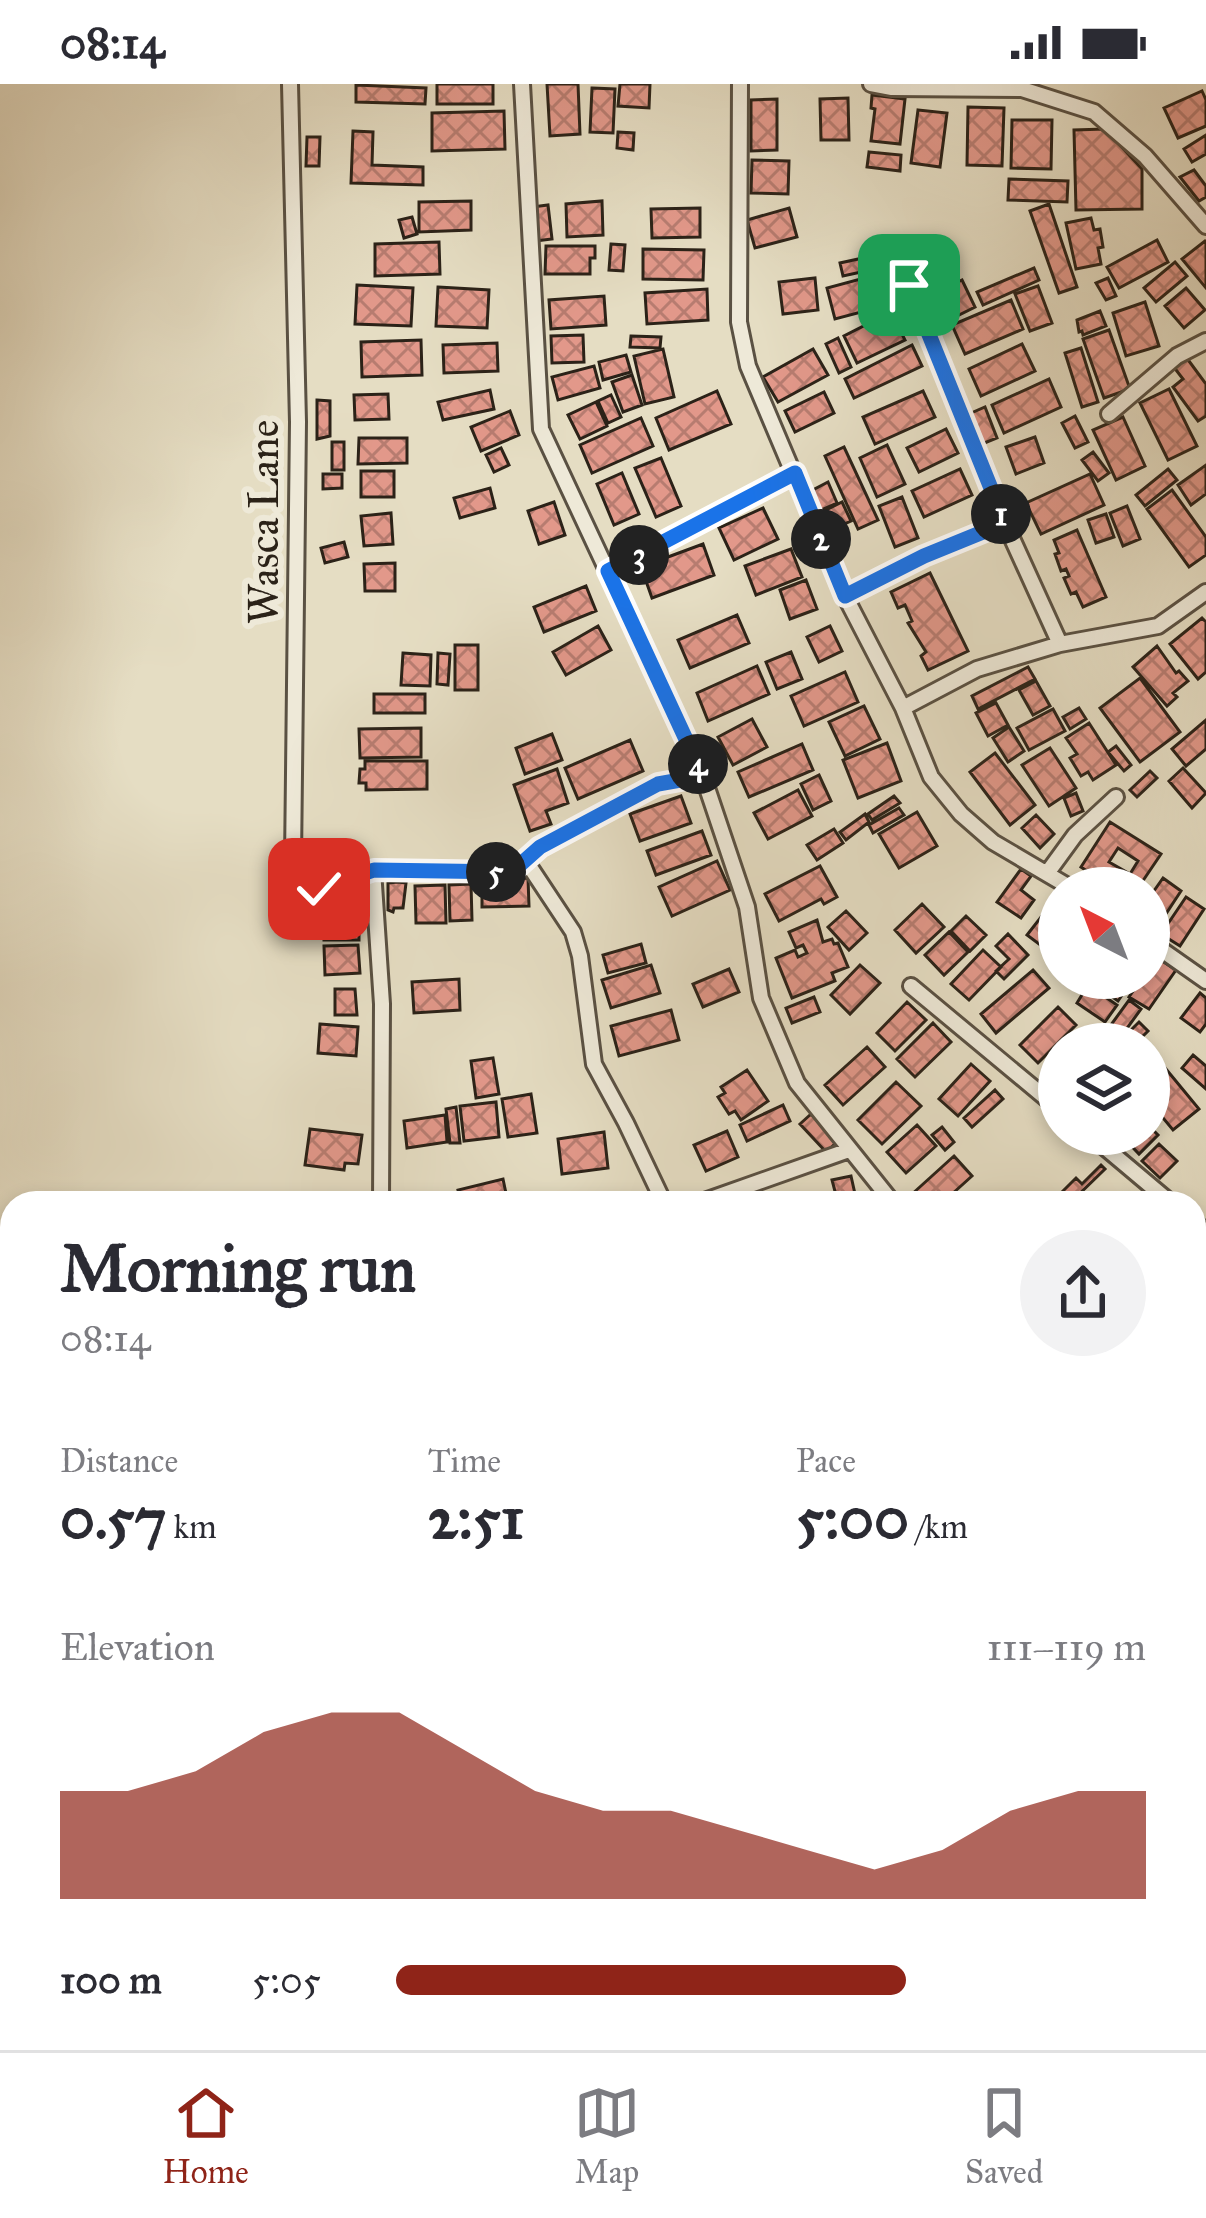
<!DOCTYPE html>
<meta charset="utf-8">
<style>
:root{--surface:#fff;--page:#f2f2f3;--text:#2b2b33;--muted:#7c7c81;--line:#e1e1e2;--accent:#8f2418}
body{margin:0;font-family:"IM FELL Great Primer",serif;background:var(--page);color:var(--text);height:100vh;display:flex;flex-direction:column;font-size:45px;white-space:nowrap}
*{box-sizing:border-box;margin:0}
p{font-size:39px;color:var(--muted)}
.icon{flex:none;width:66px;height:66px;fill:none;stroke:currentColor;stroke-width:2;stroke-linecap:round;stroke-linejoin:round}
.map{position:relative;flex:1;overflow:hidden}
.details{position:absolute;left:0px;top:1107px;width:1206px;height:861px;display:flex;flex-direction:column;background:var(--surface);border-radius:36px 36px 0 0;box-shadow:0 6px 18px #0003}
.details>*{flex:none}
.needle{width:78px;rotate:318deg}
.buttons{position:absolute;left:1038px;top:783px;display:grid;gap:24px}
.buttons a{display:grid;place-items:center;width:132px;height:132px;border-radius:50%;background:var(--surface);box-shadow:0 6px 18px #0003;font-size:60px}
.pin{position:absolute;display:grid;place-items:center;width:102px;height:102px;color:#fff;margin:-51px;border-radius:24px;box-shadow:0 6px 18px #0006}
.km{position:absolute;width:60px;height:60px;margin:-30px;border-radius:50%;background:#222;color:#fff;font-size:33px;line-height:60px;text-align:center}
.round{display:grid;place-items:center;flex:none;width:126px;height:126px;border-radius:63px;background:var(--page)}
.summary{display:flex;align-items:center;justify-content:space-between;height:204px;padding:0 60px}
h1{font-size:66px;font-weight:700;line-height:90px}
.stats{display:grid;grid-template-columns:repeat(3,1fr);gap:18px;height:204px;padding:12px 60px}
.stats div{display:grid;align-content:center}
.stats b{font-size:60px;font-weight:700}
.stats small{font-size:33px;font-weight:400}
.stats p{font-size:33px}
.chart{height:336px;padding:24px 60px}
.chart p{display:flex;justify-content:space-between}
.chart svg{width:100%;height:216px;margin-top:12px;fill:var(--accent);opacity:.7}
ul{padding:0 60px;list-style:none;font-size:39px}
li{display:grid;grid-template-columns:192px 144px 1fr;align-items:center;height:90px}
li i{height:30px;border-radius:15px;background:var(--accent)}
.status{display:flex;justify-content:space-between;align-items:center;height:84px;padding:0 60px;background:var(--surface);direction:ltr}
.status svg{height:33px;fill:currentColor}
.tabs{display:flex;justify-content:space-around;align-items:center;height:168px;border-top:3px solid var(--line);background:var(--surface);font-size:33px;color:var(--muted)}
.tabs a{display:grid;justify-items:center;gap:6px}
.tabs .selected{color:var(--accent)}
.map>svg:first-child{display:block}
</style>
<div class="status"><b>08:14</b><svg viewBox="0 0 49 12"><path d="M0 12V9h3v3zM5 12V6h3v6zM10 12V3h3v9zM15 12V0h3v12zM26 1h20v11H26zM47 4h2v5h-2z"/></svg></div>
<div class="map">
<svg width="1206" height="1966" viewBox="0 0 1206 1966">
<defs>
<pattern id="building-cross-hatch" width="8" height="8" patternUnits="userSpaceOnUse" patternTransform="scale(3)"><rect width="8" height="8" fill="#e2988a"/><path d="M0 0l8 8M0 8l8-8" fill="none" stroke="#b77c70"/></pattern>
</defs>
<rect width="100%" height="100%" fill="#e5ddc3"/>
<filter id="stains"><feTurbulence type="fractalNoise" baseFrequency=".00167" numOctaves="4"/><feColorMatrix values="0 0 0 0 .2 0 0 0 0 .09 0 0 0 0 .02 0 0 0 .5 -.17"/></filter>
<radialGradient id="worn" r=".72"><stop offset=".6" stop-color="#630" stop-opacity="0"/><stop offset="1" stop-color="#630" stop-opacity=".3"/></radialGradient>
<path fill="url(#building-cross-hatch)" stroke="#2b2218" stroke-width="3" fill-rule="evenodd" d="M437,0H493V20H437Z
M547,0H578L580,50L550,52Z
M620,0H650L649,24L618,22Z
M356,1L426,4L425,20L356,18Z
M592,4L615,5L613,49L590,48Z
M1202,7L1206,16V42L1178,54L1164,24Z
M872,11L905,15L900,60L871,57L875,25L871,24Z
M848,14L849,56H821L820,15Z
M777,15V66L751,67V16Z
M968,23L1004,24L1002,82L967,81Z
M918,26L947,29L940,83L911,79Z
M504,27L505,65L432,67V29Z
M1012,36H1052L1051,85L1011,84Z
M1105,45L1142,85V125L1076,126L1074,46Z
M353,47L373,48L372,81L423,83V101L351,99Z
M618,48L634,49L633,66L617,64Z
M1206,51V70L1192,78L1184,65Z
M307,53H320L319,82H306Z
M869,68L901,71L900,87L867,83Z
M752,76L789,77L788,110L751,109Z
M1194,86L1206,102V113L1199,117L1180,93Z
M1009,95L1068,97L1067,118L1008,116Z
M471,117V146L419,148V118Z
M602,117L603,151L567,153L566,120Z
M1049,120L1077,203L1059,209L1030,127Z
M548,121L552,155L535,157L532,123Z
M700,124V153L652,154L651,125Z
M789,124L797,153L755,164L747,136Z
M412,133L417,150L404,154L399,136Z
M1091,134L1094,146L1100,145L1103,163L1098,164L1101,180L1076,185L1066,139Z
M939,154L943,167L913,176L915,182L901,186L896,166Z
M1157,156L1168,178L1119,204L1107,183Z
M1205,157L1206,158V204L1182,175Z
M439,158L440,190L375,192V160Z
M611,160L625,161L623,187L609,186Z
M546,162H595V174H590V190H545Z
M643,165L704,166L703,196L643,195Z
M890,168L893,181L843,192L840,179Z
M1175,178L1187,192L1156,218L1144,204Z
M1034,184L1039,196L983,221L977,208Z
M879,190L888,221L835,235L827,204Z
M815,194L818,226L783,230L779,198Z
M1108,194L1116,212L1106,216L1096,199Z
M962,196L975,223L949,236L946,229L941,231L934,216L939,214L936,209Z
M357,201L413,204L411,242L355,240Z
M1038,202L1052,239L1030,247L1015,210Z
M438,203L489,206L487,244L436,242Z
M1186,204L1205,226L1184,244L1165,222Z
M707,205L708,236L647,240L645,209Z
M604,212L606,241L551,245L549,216Z
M1011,216L1023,245L965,270L952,241Z
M1145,218L1159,262L1126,272L1113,229Z
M1100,227L1106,242L1083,251L1082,247L1079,248L1077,236Z
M891,228L905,256L857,279L844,252Z
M1109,246L1130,305L1104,314L1083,255Z
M583,251L584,278L552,279L551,252Z
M631,252L661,253L660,264L630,263Z
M838,254L851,283L839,289L826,260Z
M421,256L422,291L362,293L361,258Z
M497,259L498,287L444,289L443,261Z
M1022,260L1035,287L981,312L969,285Z
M912,261L922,282L854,314L845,295Z
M1081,264L1098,318L1082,323L1065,269Z
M663,265L674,313L645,320L634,272Z
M813,265L828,291L778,318L763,293Z
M626,271L631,288L603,296L599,278Z
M1186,273L1206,300V332L1198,337L1173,303L1183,295L1173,282Z
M594,282L600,304L558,316L552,293Z
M632,291L642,321L623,328L612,298Z
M1049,295L1061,323L1004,349L992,321Z
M1169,305L1197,362L1168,376L1140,319Z
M490,306L494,325L443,336L438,318Z
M717,307L731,340L669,366L656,334Z
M923,307L935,333L875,360L863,333Z
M824,308L834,329L795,348L785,327Z
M388,310L389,335L355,336L354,311Z
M611,311L621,333L608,339L598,317Z
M317,316L330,317V352L317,355Z
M596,318L607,342L580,355L568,331Z
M985,323L997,354L982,360L969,330Z
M510,327L519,351L481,367L471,343Z
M1075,332L1088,358L1075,364L1062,339Z
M1123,333L1145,382L1116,396L1093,346Z
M641,334L653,362L592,389L580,361Z
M946,345L958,369L919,388L907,364Z
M1035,353L1044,379L1016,390L1006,363Z
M359,354H407V379L358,380Z
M332,358H344V386H332Z
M887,361L905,400L877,413L860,374Z
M844,363L878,436L858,445L825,372Z
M501,364L509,381L494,388L486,371Z
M1093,368L1109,389L1098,397L1082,376Z
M661,374L681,422L656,433L635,384Z
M1206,381V410L1191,421L1178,401Z
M960,385L972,411L924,433L912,407Z
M1168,385L1177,396L1145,422L1136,411Z
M361,387H394V413H361Z
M622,389L639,430L614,441L597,400Z
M323,390H342V404L323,405Z
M1090,390L1104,421L1041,450L1026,419Z
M828,398L837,419L821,426L811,407Z
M490,404L495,424L460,434L454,414Z
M1172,406L1206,453V471L1189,483L1147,425Z
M902,413L918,454L895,463L879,422Z
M554,418L565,451L539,460L528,427Z
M842,418L851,437L835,444L826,426Z
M1127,422L1140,455L1123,462L1110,429Z
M763,424L778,455L734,476L719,444Z
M391,429L393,460L364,462L361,432Z
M1106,430L1114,453L1096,459L1088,436Z
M1077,446L1106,513L1083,523L1076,508L1071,510L1064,494L1069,492L1066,485L1061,487L1055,470L1059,469L1054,456Z
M344,458L348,473L325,479L321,464Z
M703,460L714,491L652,514L641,483Z
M791,465L802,493L756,511L745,482Z
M395,479V507H365L364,480Z
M930,489L968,567L928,586L921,572L926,568L908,539L912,537L905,521L898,524L891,508Z
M806,496L817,525L790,535L780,506Z
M586,502L596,527L544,548L534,523Z
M737,531L749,559L690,584L678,556Z
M1202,534L1206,538V588L1198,595L1170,560Z
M598,542L611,566L566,591L553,568Z
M830,542L842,567L819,578L807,553Z
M455,561H478V606H455Z
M1157,562L1176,589L1179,587L1188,597L1173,609L1177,613L1167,622L1133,583Z
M791,568L802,595L777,605L766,578Z
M403,569L431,571L430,602L401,601Z
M438,569L450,570L448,601L437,600Z
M757,582L769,610L708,637L697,609Z
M1028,583L1035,595L978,625L972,612Z
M845,588L858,618L804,642L791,612Z
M1140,594L1180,648L1140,678L1100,624Z
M1036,597L1050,622L1033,631L1019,606Z
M374,610H425V629H374Z
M996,619L1008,641L988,652L976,629Z
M864,622L880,655L845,672L829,638Z
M1079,624L1086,635L1070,645L1063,633Z
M1053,625L1065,647L1029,666L1017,644Z
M752,635L767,663L733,681L718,653Z
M1206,636V665L1186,682L1172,665Z
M1089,639L1116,681L1093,696L1088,688L1081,692L1070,674L1077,670L1066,654Z
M1009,643L1024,667L1008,678L993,654Z
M421,644V673L360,674L359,645Z
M552,650L562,676L525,690L516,664Z
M630,656L643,687L578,715L565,684Z
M887,659L901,697L858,714L843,676Z
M802,660L813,686L749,713L738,688Z
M1116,662L1131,681L1124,687L1108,668Z
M1050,664L1076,704L1049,722L1022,681Z
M995,669L1035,721L1010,741L970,688Z
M365,677H427V705L366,706V699H359L360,685H365Z
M1183,684L1206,709L1192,724L1169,697Z
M557,685L568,719L546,727L551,740L530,747L514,701Z
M1150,687L1157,694L1137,713L1130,706Z
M819,691L831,717L813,726L801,700Z
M798,706L812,732L768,755L754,729Z
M1076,709L1083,727L1071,732L1064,714Z
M681,712L691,739L640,757L630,730Z
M894,712L900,719L872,736L868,730Z
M899,724L904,731L873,749L869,741Z
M917,728L937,762L899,784L879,750Z
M865,730L869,738L846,756L840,748Z
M1036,731L1054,750L1040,764L1022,744Z
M1110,738L1161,770L1138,804H1112L1081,783ZM1118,764L1138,777L1130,790L1109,778Z
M834,745L843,759L817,776L807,761Z
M702,747L711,771L656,791L647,767Z
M717,777L730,806L672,832L659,803Z
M820,782L837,813L824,820L821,815L779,837L765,810Z
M1021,785L1031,792L1021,806L1034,816L1021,834L997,818Z
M528,794L529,822L482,823V795Z
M1163,794L1181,807L1156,845L1149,840V814Z
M398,798L406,799L403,824H394L393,828L388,826V799Z
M471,800L472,836L450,837L449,801Z
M445,801L446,839H416L415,802Z
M1059,810V851L1047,866L1027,851Z
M322,812H364V831H321Z
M1186,813L1204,825L1180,862L1161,850Z
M922,820L944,843L916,869L895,846Z
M846,827L867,849L849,866L828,843Z
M966,832L986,851L970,867L951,847Z
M817,836L823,858L832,855L834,860L838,859L848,883L832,889L835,897L792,914L776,874L795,866L798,873L807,869L803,861L796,864L789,848Z
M324,840H359V856H324Z
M949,848L968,868L944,891L925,871Z
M1008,850L1028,871L1004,895L996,887L1009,875L996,862Z
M641,860L646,879L608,889L603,871Z
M358,861L360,889L325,891L324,862Z
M983,866L1001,883L969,916L951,900Z
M1156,873L1176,886L1149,925L1129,913L1142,894H1149V883Z
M651,881L660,909L611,924L602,896Z
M860,881L880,899L850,930L831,911Z
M729,885L739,908L703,923L693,900Z
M1033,886L1049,904L996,949L981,930Z
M1102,894H1134L1118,917L1097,902Z
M459,895L460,926L414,929L412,898Z
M1088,901L1117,921L1105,938L1077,919Z
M335,905H355L357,931H335Z
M1200,909L1206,914V940L1200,948L1181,934Z
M814,913L820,928L792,939L786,924Z
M1129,916L1141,925L1120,954L1108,945Z
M907,918L926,936L895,967L877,949Z
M1058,923L1076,941L1038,979L1020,961Z
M671,926L679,956L619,972L611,942Z
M1139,938L1148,947L1135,960H1122L1127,955L1124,953Z
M933,939L951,958L915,993L897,975Z
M320,940L358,943L356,972L318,969Z
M867,963L885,983L843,1021L825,1001Z
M1193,971L1206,982V1005L1182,984Z
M493,974L499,1010L476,1014L471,977Z
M1161,979L1199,1025L1173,1046L1149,1017V988Z
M971,980L990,997L958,1032L939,1015Z
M747,986L768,1017L741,1036L735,1027L729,1030L718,1013L725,1009L721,1003Z
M896,998L921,1022L882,1060L858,1036Z
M995,1006L1003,1015L972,1043L964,1034Z
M531,1010L537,1049L508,1053L502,1015Z
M496,1018L499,1053L464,1057L460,1022Z
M783,1021L790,1037L747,1057L740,1041Z
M456,1023L460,1059H450L446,1025Z
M811,1030L837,1058L826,1068L800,1040Z
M445,1031L447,1058L407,1064L404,1037Z
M917,1041L936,1062L906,1089L887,1068Z
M1149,1042L1158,1051L1139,1070L1120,1050H1149Z
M942,1043L954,1058L945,1066L932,1051Z
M310,1045L362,1051L358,1080L345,1079L344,1086L305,1081Z
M727,1047L738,1073L706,1087L694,1061Z
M604,1048L608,1084L562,1090L558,1055Z
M1159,1060L1177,1077L1160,1094L1142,1077Z
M954,1072L972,1092L942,1119H918L911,1111Z
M1101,1081L1105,1085L1070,1119H1061L1056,1114L1076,1094L1082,1100Z
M851,1092L857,1119H838L832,1096Z
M503,1095L508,1119H461L458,1106Z
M1196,1339L1206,1345V1380L1194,1373Z
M1194,1405L1202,1411L1206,1405V1433L1200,1442L1194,1438Z
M1195,1529L1206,1536V1566L1194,1559Z
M1194,1597L1206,1605V1617L1194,1635Z
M6,1896H12V1948H5Z
M407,1956H434L433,1966H406Z
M633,1956H687L685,1966Z
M717,1956H745V1965H717Z"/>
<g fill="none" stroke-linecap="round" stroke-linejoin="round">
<g stroke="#5a5143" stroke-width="20">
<path id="minor" d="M290,0L298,338L293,777L300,797L319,805L373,786L512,788L540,763L658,700L703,692
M522,0L541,345L703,692L747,823L761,914L797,999L893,1119
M740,0L739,238L748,282L845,512L903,624L931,693L961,730L993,758L1071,804
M871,0L892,4L1022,5L1094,28L1145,72L1206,142
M909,201L1005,439L1060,560
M1109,330L1177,272L1206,257
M609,487L795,389
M845,512L924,472L1005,439
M903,624L977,585L1060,560L1158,542L1206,508
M526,777L573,848L580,872L594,980L626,1039L664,1119
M373,786L382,920L381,1119
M1048,788L1075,751L1116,713
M1149,857L1206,897
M911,902L1059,1025
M1089,1050L1171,1119
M699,1119L849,1066
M1194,1138L1206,1148
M1194,1305L1206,1290
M1194,1477L1206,1487
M1194,1679L1206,1659
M0,1769L12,1773
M343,1956L344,1966
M612,1956L613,1966
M807,1956V1966
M987,1956V1966
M130,1957L148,1956
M1109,1957L1130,1966"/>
</g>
<use href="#minor" stroke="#eee9d8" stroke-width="14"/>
</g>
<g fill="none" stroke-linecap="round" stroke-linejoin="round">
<g stroke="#fff" stroke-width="24">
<path id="route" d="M319,805L374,786L512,788L540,763L658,700L703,692L608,487L795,389L845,512L924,472L1005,439L909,201"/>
</g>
<use href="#route" stroke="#1a73e8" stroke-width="15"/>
</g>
<g text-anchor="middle" stroke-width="12" stroke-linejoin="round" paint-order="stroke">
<g font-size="42" fill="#2b2218" stroke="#eee9d8">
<text transform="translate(263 438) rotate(-90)" y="15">Wasca Lane</text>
</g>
</g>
<rect width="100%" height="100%" filter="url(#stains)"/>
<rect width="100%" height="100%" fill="url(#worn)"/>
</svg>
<div class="buttons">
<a><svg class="needle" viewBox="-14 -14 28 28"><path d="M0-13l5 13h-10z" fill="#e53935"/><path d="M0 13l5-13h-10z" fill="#7c7c81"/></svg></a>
<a><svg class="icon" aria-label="layers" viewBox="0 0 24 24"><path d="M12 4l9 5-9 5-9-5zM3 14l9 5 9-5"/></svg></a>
</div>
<div class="pin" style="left:909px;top:201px;background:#1e9e55"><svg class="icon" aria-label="arrive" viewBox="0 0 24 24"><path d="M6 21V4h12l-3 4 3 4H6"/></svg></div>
<div class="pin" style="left:319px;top:805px;background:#d93025"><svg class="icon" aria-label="check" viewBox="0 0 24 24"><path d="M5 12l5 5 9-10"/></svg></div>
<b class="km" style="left:1001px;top:430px">1</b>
<b class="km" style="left:821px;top:455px">2</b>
<b class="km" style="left:639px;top:471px">3</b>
<b class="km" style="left:698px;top:680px">4</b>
<b class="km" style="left:496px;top:788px">5</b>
<section class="details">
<div class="summary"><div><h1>Morning run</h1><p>08:14</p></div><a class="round"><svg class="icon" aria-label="share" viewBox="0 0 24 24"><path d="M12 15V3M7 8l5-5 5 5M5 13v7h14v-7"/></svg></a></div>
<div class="stats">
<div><p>Distance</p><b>0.57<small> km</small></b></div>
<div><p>Time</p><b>2:51</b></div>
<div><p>Pace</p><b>5:00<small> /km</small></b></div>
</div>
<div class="chart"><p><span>Elevation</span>111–119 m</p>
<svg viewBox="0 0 160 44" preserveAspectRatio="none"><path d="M0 44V22L10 22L20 18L30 10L40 6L50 6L60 14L70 22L80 26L90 26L100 30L110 34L120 38L130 34L140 26L150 22L160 22V44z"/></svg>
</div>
<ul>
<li><b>100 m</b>5:05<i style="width:68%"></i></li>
</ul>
</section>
</div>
<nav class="tabs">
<a class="selected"><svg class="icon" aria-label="home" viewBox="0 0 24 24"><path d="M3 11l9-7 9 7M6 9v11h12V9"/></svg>Home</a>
<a><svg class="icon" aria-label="map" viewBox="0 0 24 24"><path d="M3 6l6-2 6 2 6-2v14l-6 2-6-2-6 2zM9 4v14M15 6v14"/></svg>Map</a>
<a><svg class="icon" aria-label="saved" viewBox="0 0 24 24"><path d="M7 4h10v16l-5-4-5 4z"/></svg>Saved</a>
</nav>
